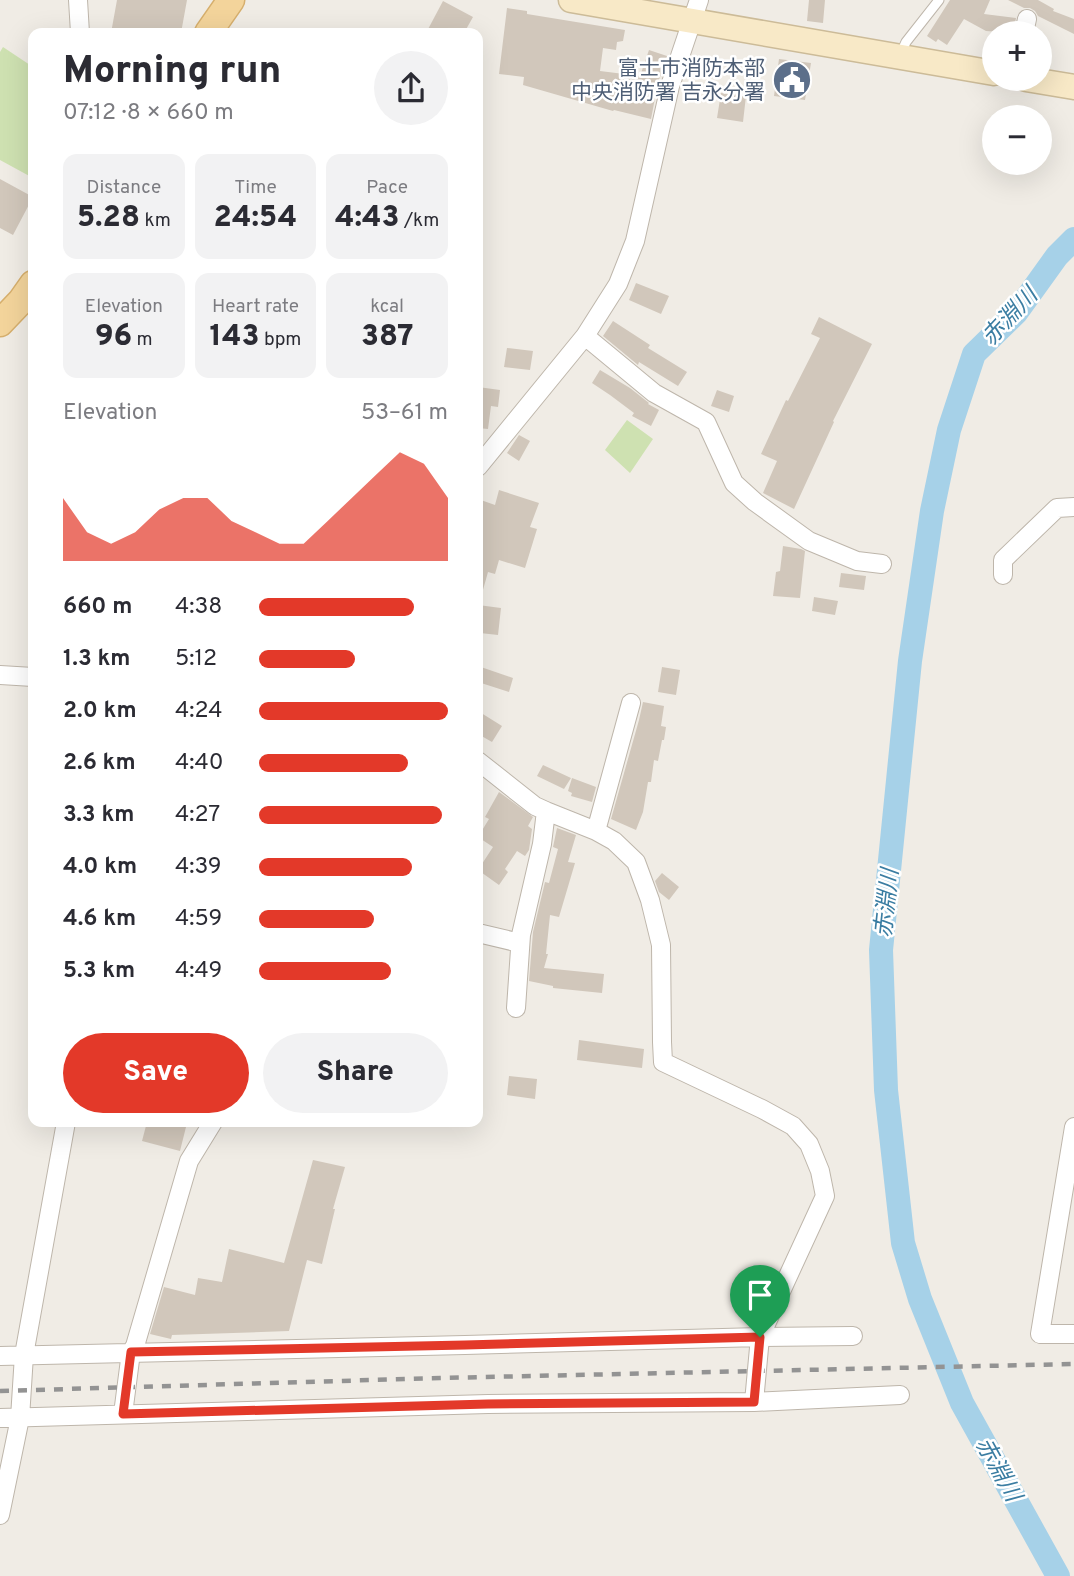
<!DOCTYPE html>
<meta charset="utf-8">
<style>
:root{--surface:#fff;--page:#f2f2f3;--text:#2b2b33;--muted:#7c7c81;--accent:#e33929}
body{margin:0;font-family:Overpass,"Noto Sans JP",sans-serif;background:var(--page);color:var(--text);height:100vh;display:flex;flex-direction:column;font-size:26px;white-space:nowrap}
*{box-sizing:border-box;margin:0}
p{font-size:23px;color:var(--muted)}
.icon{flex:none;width:38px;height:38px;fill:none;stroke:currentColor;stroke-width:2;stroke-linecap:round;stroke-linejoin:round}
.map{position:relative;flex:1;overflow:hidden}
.details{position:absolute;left:28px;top:28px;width:455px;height:1099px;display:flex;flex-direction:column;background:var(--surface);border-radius:14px;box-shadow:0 7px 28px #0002}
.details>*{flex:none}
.buttons{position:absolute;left:982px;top:21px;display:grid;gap:14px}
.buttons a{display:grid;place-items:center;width:70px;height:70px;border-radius:50%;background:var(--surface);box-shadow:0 7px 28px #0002;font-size:35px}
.pin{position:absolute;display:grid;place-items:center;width:60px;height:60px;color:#fff;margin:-72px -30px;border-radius:50% 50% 50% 0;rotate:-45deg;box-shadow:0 0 7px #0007}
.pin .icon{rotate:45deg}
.round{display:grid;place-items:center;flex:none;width:74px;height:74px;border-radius:37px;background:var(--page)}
.head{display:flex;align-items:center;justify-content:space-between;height:119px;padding:0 35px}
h1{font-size:38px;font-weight:800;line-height:52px}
.figures{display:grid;grid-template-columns:repeat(3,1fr);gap:10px;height:119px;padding:7px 35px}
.figures div{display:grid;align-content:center;border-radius:14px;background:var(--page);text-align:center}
.figures b{font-size:30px;font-weight:800}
.figures small{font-size:19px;font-weight:400}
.figures p{font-size:19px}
.chart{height:196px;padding:14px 35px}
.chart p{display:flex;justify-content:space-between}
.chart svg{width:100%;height:126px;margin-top:7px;fill:var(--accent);opacity:.7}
.action{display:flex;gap:14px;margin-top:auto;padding:14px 35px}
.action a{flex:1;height:80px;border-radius:42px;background:var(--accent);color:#fff;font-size:28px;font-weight:800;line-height:80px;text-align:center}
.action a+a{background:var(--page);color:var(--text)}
ul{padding:0 35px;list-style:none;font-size:23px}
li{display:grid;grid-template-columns:112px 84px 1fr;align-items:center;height:52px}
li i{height:18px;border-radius:9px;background:var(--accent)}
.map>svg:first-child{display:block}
</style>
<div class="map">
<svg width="1074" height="1576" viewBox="0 0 1074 1576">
<rect width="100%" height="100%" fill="#f0ece5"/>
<path fill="#cee1b1" d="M3,47L33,67V178L0,160V52Z
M627,420L653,439L630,473L605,450Z"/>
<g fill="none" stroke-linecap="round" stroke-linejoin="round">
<path stroke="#a6d1e8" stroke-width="24" d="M1058,1576L962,1403L920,1299L903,1243L886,1090L881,950L910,661L932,511L949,430L974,354L1016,313L1057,256L1074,239"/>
</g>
<path fill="#d1c7bb" d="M117,0H187L181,33H111Z
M809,0H825L823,23L807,21Z
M950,0H990L984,14L1016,18L1013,33L986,31L964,19L947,45L938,39L936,42L927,36Z
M1008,0H1038L1054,9L1053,11L1074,19V34L1038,16L1035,11L1030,8H1024Z
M443,1L473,17L464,33H426Z
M507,8L527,11V14L625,30L623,41L617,42L616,50L603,48L600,71L640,76L649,50L667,56L658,83L651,119L614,110L613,111L523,85L524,77L499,74Z
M779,59L811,63L805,100L774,96Z
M721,93L746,96L743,122L717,118Z
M0,179L33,197L13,235L0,228Z
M636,283L669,296L661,314L629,300Z
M819,317L872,344L833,421L834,422L794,509L763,493L777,461L761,454L786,400L788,401L820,338L811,334Z
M613,321L650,345L648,348L687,372L678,386L639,362L638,365L603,336Z
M507,348L533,351L530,370L504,367Z
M600,370L630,388L649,403L648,404L659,410L651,426L632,416L634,413L610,395L592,383Z
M478,387L500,390L498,407L491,406L488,429L478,428Z
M717,390L734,396L729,412L711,406Z
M519,435L530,441L519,461L507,453Z
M499,490L539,503L530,527L537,529L525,568L499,560L495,574L488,572L481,597L478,596V499L495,505Z
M783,546L801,549L805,551L800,598L773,596L776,572L780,571Z
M841,573L866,576L864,590L839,587Z
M814,597L838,601L835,615L812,611Z
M478,605L501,608L498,635L480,633L481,627L478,626Z
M478,666L513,678L509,692L478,682Z
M662,667L680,670L676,695L658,692Z
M643,702L664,706L661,726L666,727L664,740H662L658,761L654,760L651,782H648L643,812L636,830L611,819L639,720Z
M478,711L502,726L492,742L478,734Z
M543,765L571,778L564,789L537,776Z
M572,778L596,787L592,802L571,796L572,793L568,791Z
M499,792L533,817L528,826L532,829L529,850L525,856L517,851L505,869L508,872L499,885L478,870L493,847L478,837L489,819L485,817Z
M557,828L576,835L568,862L575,863L559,917L550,915L546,954H548L544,968L604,974L602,993L553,988V986L529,981L533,932L545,882L549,883L558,849L553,847Z
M662,873L679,887L669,900L659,892L655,881Z
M579,1040L644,1049L642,1068L577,1060Z
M509,1076L537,1079L535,1099L507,1095Z
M147,1122H166L186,1127L180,1151L142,1141Z
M313,1160L345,1167L333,1209H335L322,1264L307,1260L289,1331L172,1335L171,1339L150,1334L164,1287L195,1295L198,1278L222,1282L229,1249L284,1263Z"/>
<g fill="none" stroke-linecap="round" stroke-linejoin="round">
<g stroke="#beb6ab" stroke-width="11">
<path id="lane" d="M900,55L906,42L939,0"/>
</g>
<g stroke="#beb6ab" stroke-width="20">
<path id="street" d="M78,0L80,33
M1024,33L1027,19
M585,336L654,393L706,422L734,483L755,502L809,541L857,561L882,564
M478,467L585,336L618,284L635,241L670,86L699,0
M1003,575V560L1057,508L1074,507
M0,675L33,677
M478,761L535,806L546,811L542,844L521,935L516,1008
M546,811L596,831L614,841L636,862L650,900L661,945L662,1042L663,1062L762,1109L793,1126L809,1144L820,1171L825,1196L760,1337L754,1402
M596,831L631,703
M478,933L520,943
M1074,1127L1040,1334H1074
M0,1356L465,1345L760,1337L853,1336
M123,1414L131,1352L135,1346L189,1161L213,1122
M0,1418L488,1404L754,1402L900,1395
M0,1515L20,1418L24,1355L66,1122"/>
</g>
<g stroke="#ccbb98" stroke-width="27">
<path id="secondary" d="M571,0L994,73
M1026,79L1074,87"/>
</g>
<g stroke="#d6af6d" stroke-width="29">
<path id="primary" d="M208,33L231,0
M0,323L21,301L33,284"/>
</g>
<use href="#lane" stroke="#fff" stroke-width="9"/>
<use href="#street" stroke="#fff" stroke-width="18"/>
<use href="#secondary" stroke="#f8e9c7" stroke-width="24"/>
<use href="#primary" stroke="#f3d49b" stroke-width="26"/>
<path stroke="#939393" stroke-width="4.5" stroke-dasharray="9 9" stroke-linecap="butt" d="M0,1391L440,1378L1074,1364"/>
</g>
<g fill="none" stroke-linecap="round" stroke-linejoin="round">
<g stroke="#fff" stroke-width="14">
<path id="route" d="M760,1337L754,1402L488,1404L123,1414L131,1352L465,1345Z"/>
</g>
<use href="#route" stroke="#e33929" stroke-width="9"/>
</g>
<defs>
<g id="civic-disc" transform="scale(2.0125)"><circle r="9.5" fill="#5c6f8a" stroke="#fff"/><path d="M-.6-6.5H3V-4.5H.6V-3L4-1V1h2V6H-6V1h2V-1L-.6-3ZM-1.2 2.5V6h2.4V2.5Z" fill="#fff"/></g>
</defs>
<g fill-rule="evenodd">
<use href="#civic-disc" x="792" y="80"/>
</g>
<g text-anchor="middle" stroke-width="5" stroke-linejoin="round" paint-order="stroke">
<g font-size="21" fill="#4e5e75" stroke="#fff" text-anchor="end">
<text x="765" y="75">富士市消防本部<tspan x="765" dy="24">中央消防署 吉永分署</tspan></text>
</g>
<g font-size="23" font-style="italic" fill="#3a7da2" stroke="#fff">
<text transform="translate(1009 316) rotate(-47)" y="8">赤淵川</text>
<text transform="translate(886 903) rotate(-84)" y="8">赤淵川</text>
<text transform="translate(999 1469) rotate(61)" y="8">赤淵川</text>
</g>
</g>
</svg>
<div class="buttons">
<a>+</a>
<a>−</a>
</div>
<div class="pin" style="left:760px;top:1337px;background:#1e9e55"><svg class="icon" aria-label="arrive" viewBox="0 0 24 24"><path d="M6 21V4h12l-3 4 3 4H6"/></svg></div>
<section class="details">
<div class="head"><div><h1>Morning run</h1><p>07:12 · 8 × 660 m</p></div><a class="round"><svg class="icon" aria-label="share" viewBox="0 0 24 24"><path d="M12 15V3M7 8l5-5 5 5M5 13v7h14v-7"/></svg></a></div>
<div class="figures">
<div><p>Distance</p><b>5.28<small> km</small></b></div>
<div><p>Time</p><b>24:54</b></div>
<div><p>Pace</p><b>4:43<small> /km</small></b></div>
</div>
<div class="figures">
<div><p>Elevation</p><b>96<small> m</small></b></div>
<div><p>Heart rate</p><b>143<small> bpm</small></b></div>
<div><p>kcal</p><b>387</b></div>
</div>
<div class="chart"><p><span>Elevation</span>53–61 m</p>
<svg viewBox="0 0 160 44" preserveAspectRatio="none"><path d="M0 44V22L10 34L20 38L30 34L40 26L50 22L60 22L70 30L80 34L90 38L100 38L110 30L120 22L130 14L140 6L150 10L160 22V44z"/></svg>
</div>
<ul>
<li><b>660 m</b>4:38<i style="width:82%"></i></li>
<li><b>1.3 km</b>5:12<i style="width:51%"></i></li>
<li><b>2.0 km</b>4:24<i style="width:100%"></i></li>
<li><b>2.6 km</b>4:40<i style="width:79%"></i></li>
<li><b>3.3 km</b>4:27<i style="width:97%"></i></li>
<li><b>4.0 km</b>4:39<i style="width:81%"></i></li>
<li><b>4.6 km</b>4:59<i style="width:61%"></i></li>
<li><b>5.3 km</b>4:49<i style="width:70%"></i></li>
</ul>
<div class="action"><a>Save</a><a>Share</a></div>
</section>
</div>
